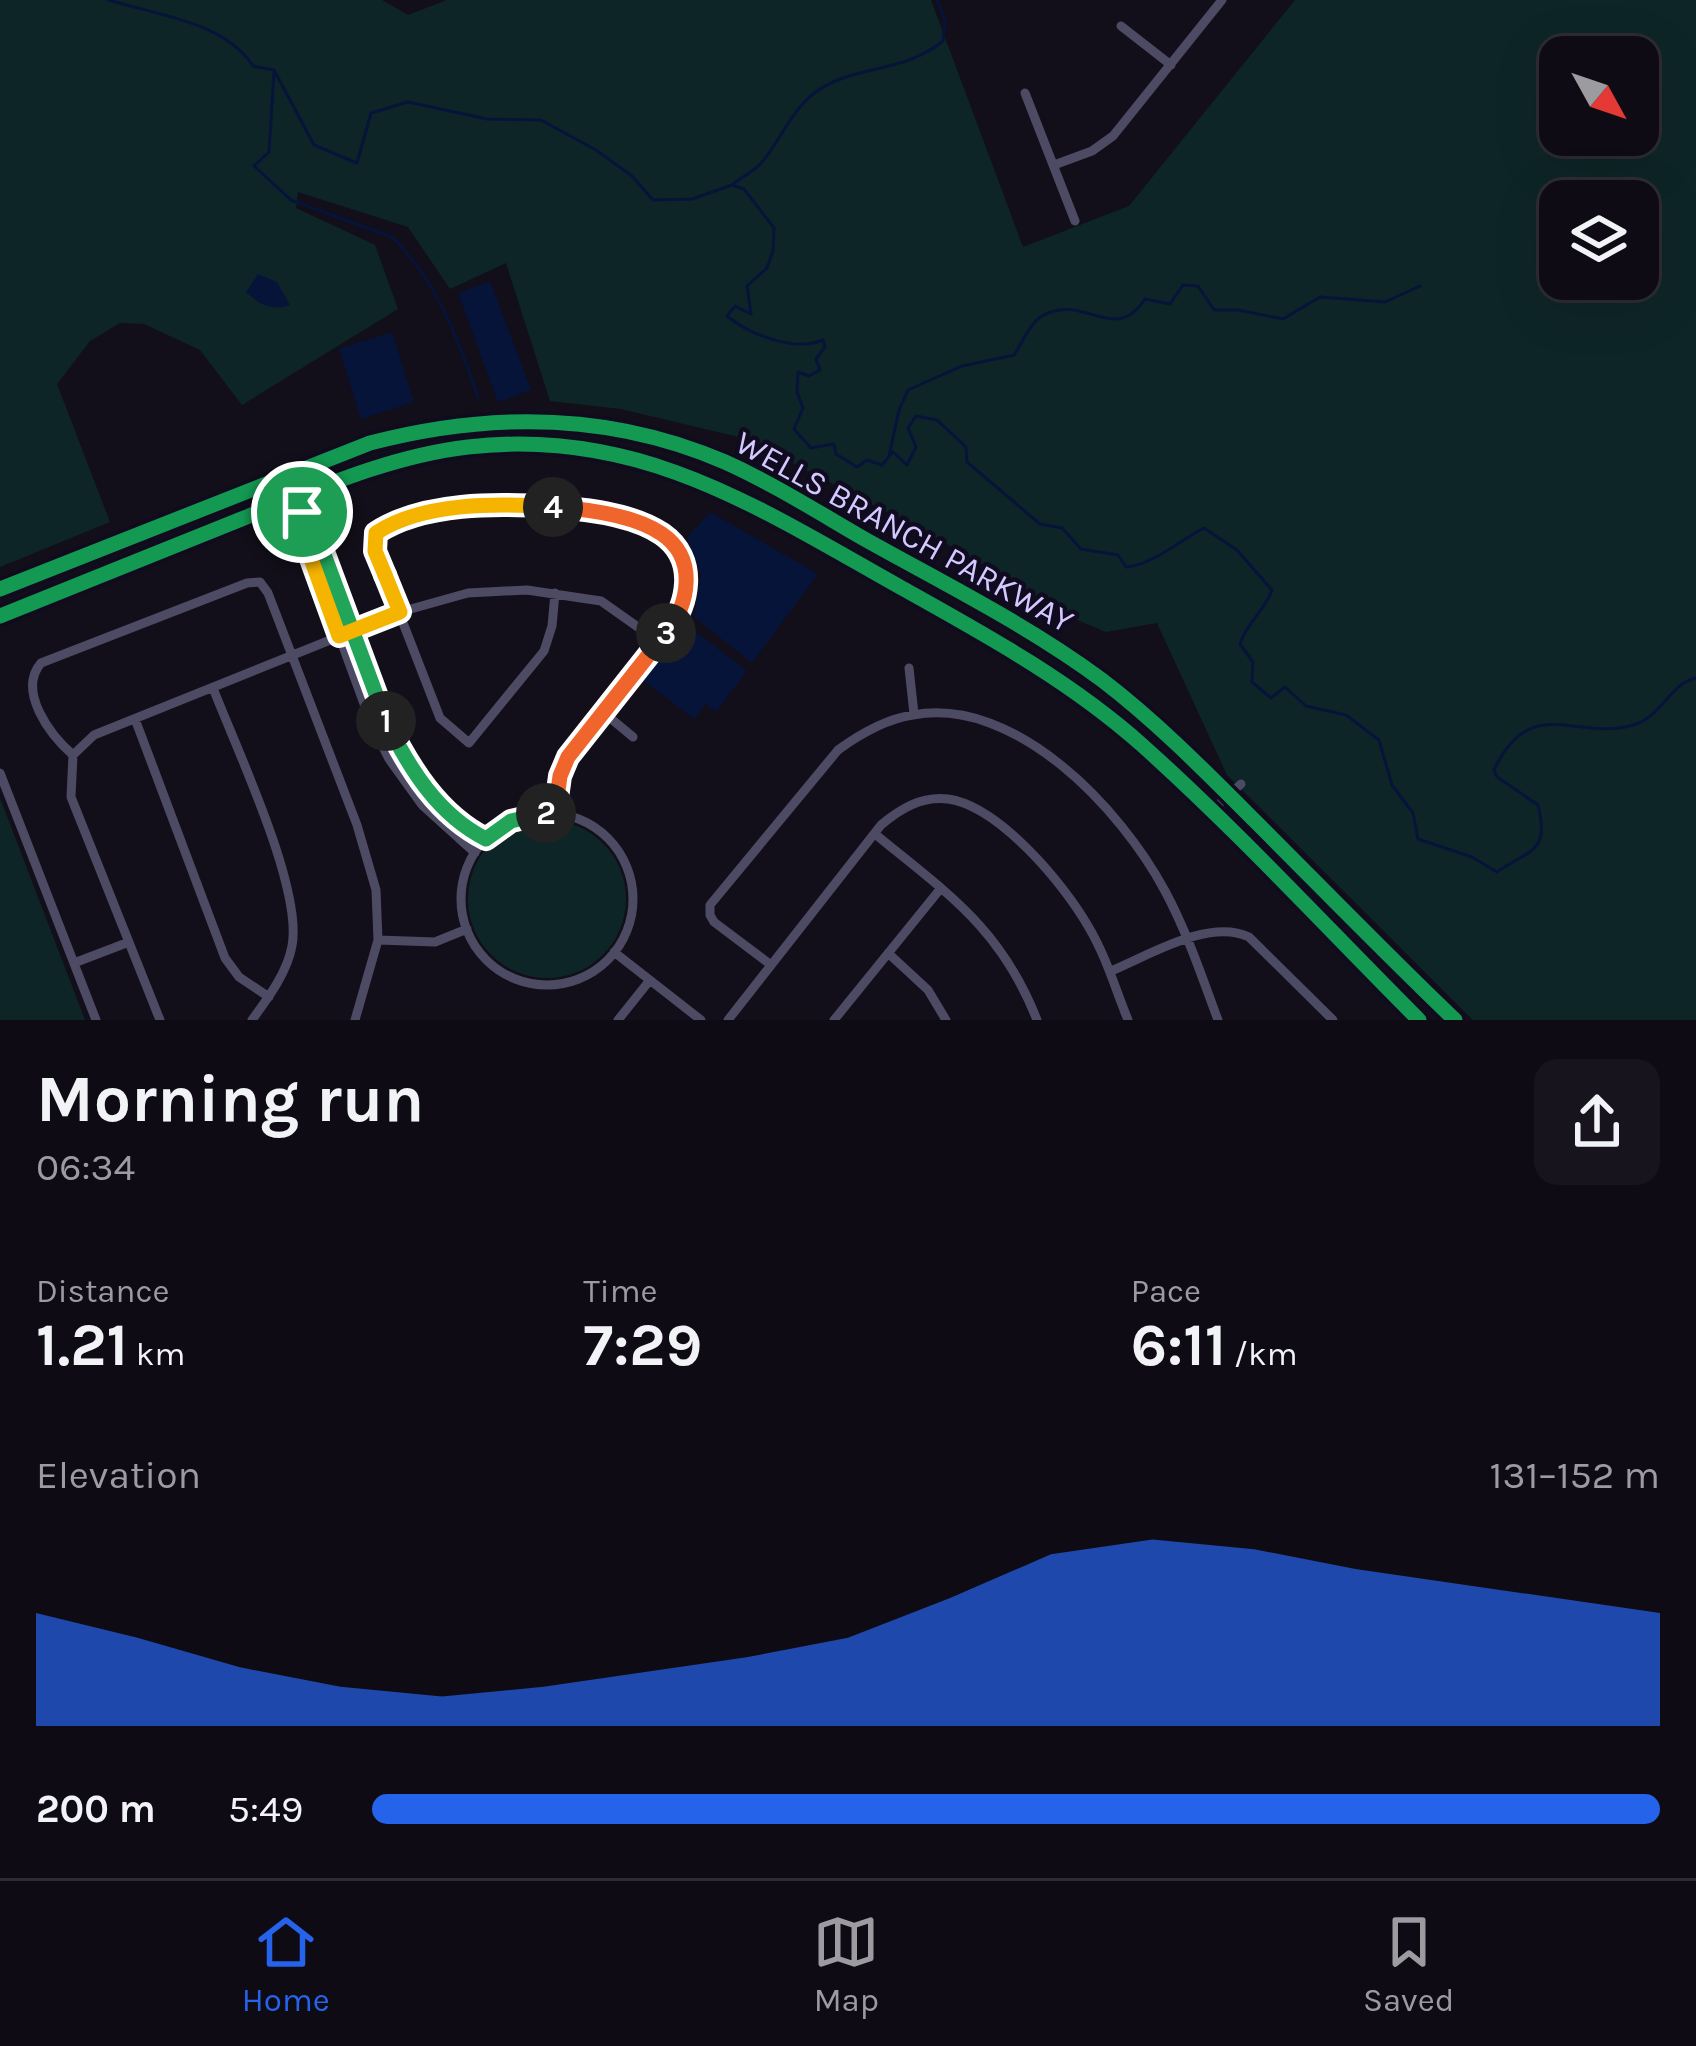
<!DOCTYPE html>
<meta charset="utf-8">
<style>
:root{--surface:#0e0b14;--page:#17141d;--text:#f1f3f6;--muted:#9b9ba0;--line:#2e2b34;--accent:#2563eb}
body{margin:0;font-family:Karla,sans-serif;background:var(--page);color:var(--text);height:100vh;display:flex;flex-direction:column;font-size:45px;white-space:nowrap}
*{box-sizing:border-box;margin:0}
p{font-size:39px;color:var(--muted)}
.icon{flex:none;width:66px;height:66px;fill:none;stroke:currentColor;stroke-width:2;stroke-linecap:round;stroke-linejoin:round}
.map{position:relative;height:1020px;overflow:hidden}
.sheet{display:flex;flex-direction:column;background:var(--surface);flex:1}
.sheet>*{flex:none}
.needle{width:78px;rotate:130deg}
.tools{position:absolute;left:1539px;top:36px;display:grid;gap:24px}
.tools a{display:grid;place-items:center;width:120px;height:120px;border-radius:24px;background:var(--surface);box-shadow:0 12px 48px #0002,0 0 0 3px var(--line);font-size:60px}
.pin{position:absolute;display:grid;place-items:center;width:102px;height:102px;color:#fff;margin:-51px;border:6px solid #fff;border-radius:50%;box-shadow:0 3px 12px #0007}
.km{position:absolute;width:60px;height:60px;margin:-30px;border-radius:50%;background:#222;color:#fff;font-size:33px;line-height:60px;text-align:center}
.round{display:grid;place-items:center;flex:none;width:126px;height:126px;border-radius:24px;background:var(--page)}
.summary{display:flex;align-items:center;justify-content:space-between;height:204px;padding:0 36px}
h1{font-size:66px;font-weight:700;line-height:90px}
.stats{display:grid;grid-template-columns:repeat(3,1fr);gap:18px;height:204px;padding:12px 36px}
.stats div{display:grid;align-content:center}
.stats b{font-size:60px;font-weight:700}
.stats small{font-size:33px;font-weight:400}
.stats p{font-size:33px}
.chart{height:336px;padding:24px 36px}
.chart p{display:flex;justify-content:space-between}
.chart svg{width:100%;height:216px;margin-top:12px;fill:var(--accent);opacity:.7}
ul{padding:0 36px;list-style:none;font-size:39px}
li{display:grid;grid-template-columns:192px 144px 1fr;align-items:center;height:90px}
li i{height:30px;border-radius:15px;background:var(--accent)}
.menu{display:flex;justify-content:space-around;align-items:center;height:168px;border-top:3px solid var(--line);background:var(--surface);font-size:33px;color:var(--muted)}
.menu a{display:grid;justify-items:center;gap:6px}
.menu .active{color:var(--accent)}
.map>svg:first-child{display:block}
</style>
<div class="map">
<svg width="1696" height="1020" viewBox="0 0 1696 1020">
<rect width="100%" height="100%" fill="#120f1a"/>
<path fill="#0e2527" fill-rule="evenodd" d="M0,0H382L408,15L447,0H931L1023,247L1129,206L1295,0H1696V1020H1473L1227,775L1157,623L1106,632L1075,619L940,540L747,439L621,409L550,401L506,263L450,289L408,227L298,192L296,208L375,245L398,309L242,405L200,350L144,324L120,323L90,341L57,384L110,522L0,567ZM1560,57H1638V135H1560ZM1560,201H1638V279H1560Z
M0,798L85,1020H0Z
M468 899a79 79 0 1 1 158 0a79 79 0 1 1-158 0Z"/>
<path fill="#06143a" d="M258,274L277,282L290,305C272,312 259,304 246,292Z
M490,281L531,390L498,402L458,293Z
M392,332L414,402L361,419L339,349Z
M710,512L818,574L752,663L694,617L701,575L687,538Z
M686,624L747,671L716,712L706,704L694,719L641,679Z"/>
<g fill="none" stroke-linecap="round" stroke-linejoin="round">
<path stroke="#06143a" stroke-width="3" d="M109,0C157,15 225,22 253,66L274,70L314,145L357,163L371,113L408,102L487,119L541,120L596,150L632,176L653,200L692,199L732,185L744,189L774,228L773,251L767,268L747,286L751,314L735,306L727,316C750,335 795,352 823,340L825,347L816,359L820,370L809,376L798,372L797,392L803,408L794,429L811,448L834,444L836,454L857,467L867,460L882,465L893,452L907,465L916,447L908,428L916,416L937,420L966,447L967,462L1040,524L1062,528L1081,549L1118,555L1126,567C1152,565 1179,541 1204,528L1237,550L1272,590C1264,612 1247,622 1240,644L1253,662L1252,682L1271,698L1285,687L1306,706L1346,715L1379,740L1392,785L1413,813L1418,839L1472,857L1497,872C1530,849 1550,853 1538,805L1497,777L1494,770C1532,690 1578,744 1636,724C1661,716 1671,683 1696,678
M274,71L269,152L254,166L291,200L392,237C436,279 459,341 478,397
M732,185C741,177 754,172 762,162C780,141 790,113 813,94C851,64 901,75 943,41L945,20L937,0
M889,456L899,410L908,390L962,366L1014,355C1022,343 1030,323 1042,316C1085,292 1114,346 1145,299L1170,304L1183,285L1198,286L1214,310H1238L1283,319L1320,297L1385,302L1420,286"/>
<path stroke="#4d4a64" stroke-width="9" d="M1121,26L1171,65
M1025,93L1075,221
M1054,165L1092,151L1113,136L1222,0
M0,589L370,443C489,412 610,412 725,462C774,484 821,514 868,541C947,585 1029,626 1102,680C1157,722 1206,772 1255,821C1322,888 1387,955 1455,1020
M0,616C81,583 163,551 244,518C317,489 390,456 468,447C639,427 759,508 900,587C984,634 1069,680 1142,745C1239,832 1327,928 1419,1020
M909,668L914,714
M213,688C236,748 303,888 292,946C287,973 268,998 252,1020
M603,712L633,737
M135,719L225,958L239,977L269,997
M73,755C50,735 17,691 41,663L247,583L260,582L268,593L357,825L376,890L378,940L355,1020
M0,773L96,1020
M1210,812L1241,784
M555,813L560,775L568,756C590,728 679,628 685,602C690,577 684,550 663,535C609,495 431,497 376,534L375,551L440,718L469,743L544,651L552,626L555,593
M461 899a86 86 0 1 1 172 0a86 86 0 1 1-172 0Z
M875,834C948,894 1001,928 1037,1020
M475,853L422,805L389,759L371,723L306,545L302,512L318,541C354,635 391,792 486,839
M378,940L435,942L467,929
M614,952L701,1020
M888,953L928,990L946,1020
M74,963L129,942
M771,965L714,922L710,915V905L838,750C860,734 886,719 913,715C1016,696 1121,809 1165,891C1187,932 1202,977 1218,1020
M1111,971C1150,955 1209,918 1249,937L1333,1020
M160,1020L71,797L73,755L94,735L400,612L468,593L527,590L601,601L659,642
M618,1020L650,980
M728,1020L881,825C900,809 921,796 948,799C999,806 1064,884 1088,926C1106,956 1115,988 1128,1020
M834,1020L941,888"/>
<g stroke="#100b1f" stroke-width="22">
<path id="cycleway" d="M0,589L370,443C489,412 610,412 725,462C774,484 821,514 868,541C947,585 1029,626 1102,680C1157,722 1206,772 1255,821C1322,888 1387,955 1455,1020
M0,616C81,583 163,551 244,518C317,489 390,456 468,447C639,427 759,508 900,587C984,634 1069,680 1142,745C1239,832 1327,928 1419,1020"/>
</g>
<use href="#cycleway" stroke="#139951" stroke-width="15"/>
</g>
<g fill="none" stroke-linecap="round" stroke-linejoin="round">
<g stroke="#fff" stroke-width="24">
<path id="split-1" d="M302,512L319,541L386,721"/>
</g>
<g stroke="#fff" stroke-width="24">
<path id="split-2" d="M386,721C409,768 438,815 486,839L511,821L546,813"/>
</g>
<g stroke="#fff" stroke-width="24">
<path id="split-3" d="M546,813H555L560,776L568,757L666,633"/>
</g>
<g stroke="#fff" stroke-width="24">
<path id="split-4" d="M553,507C586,509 634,515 662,534C698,559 689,604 666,633"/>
</g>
<g stroke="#fff" stroke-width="24">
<path id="split-5" d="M385,575L375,551L376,533C423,502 498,503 553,507"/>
</g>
<g stroke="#fff" stroke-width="24">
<path id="split-6" d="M302,512L306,545L339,636L400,612L385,575"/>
</g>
<use href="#split-1" stroke="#22a559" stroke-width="15"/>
<use href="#split-2" stroke="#22a559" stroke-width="15"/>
<use href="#split-3" stroke="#f0652b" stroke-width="15"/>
<use href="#split-4" stroke="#f0652b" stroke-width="15"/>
<use href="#split-5" stroke="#f5b400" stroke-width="15"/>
<use href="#split-6" stroke="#f5b400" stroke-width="15"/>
</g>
<g text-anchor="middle" stroke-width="9" stroke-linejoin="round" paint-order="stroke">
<g font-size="33" fill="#d4c9ff" stroke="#100b1f">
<text transform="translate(905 531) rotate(29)" y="12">WELLS BRANCH PARKWAY</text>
</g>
</g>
</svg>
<div class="tools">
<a><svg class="needle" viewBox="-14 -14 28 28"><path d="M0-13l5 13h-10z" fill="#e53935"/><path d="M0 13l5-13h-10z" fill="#9b9ba0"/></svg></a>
<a><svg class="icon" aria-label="layers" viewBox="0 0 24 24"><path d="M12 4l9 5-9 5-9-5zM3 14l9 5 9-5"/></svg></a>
</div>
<div class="pin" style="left:302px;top:512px;background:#1e9e55"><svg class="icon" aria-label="arrive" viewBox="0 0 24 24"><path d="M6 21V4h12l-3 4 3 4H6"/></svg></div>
<b class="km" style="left:386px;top:721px">1</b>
<b class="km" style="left:546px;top:813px">2</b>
<b class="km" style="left:666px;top:633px">3</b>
<b class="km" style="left:553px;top:507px">4</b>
</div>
<section class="sheet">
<div class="summary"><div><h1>Morning run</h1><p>06:34</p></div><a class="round"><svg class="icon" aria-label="share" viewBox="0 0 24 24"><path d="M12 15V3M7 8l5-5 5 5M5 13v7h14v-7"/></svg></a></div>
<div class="stats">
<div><p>Distance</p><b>1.21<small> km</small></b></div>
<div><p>Time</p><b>7:29</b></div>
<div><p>Pace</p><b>6:11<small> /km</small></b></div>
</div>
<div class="chart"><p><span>Elevation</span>131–152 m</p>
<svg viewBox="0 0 160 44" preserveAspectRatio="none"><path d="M0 44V21L10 26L20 32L30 36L40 38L50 36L60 33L70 30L80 26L90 18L100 9L110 6L120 8L130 12L140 15L150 18L160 21V44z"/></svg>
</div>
<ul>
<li><b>200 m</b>5:49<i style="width:100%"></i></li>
</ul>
</section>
<nav class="menu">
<a class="active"><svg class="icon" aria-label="home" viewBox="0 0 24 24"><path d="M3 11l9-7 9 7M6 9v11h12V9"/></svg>Home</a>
<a><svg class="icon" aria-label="map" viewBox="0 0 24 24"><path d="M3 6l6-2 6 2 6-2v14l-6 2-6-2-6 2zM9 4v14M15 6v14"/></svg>Map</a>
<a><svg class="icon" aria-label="saved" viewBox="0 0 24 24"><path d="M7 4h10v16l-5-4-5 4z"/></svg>Saved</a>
</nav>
